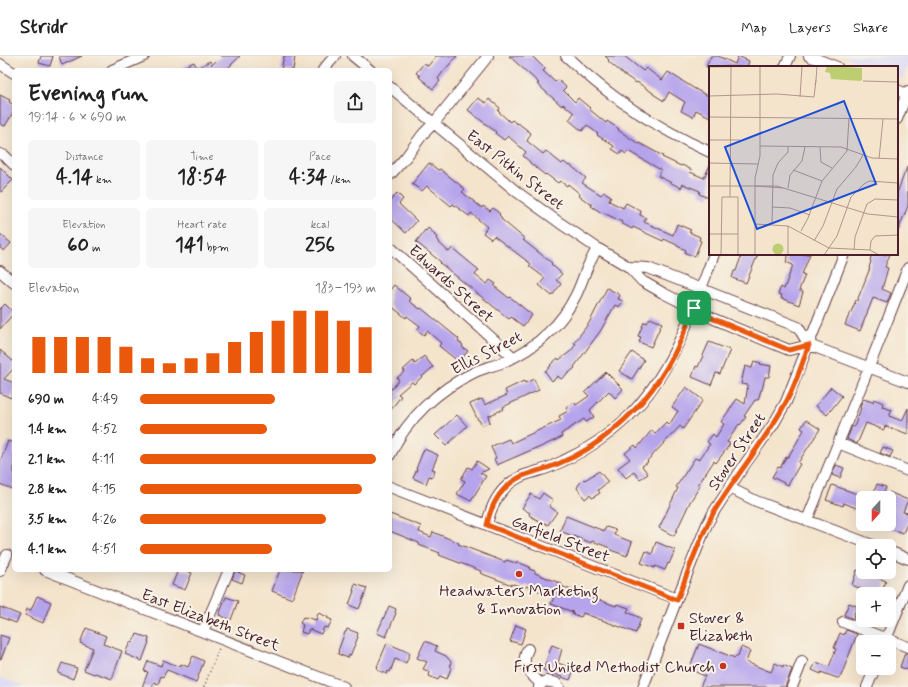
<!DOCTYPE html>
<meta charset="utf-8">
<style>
:root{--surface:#fff;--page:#f6f6f6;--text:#222;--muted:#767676;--line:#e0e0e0;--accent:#ea580c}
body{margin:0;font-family:Mynerve,sans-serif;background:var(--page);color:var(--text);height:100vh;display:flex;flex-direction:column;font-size:15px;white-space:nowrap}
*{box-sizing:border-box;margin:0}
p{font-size:13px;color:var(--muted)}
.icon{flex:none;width:22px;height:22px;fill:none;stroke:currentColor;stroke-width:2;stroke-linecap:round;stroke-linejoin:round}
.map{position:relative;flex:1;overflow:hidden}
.panel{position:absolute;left:12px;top:12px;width:380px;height:504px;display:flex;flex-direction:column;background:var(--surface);border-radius:6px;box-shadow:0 4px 16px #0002}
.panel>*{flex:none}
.needle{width:26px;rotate:201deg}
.controls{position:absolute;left:856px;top:435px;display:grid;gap:8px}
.controls a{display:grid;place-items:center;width:40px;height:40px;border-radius:6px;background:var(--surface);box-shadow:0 4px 16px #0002;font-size:20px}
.pin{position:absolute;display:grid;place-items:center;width:34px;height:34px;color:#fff;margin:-17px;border-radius:8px;box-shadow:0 2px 6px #0006}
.round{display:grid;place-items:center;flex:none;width:42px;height:42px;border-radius:6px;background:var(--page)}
.headline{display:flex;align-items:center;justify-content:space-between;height:68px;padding:0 16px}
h1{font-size:22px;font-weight:700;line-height:30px}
.figures{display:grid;grid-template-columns:repeat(3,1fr);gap:6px;height:68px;padding:4px 16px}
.figures div{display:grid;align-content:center;border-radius:6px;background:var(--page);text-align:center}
.figures b{font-size:20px;font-weight:700}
.figures small{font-size:11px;font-weight:400}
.figures p{font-size:11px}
.chart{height:112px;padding:8px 16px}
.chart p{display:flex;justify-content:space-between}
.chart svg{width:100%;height:72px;margin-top:4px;stroke:var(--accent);stroke-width:6}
ul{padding:0 16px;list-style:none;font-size:13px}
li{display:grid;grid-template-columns:64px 48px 1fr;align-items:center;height:30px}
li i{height:10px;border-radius:5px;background:var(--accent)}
header{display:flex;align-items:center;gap:24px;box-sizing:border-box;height:56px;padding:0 20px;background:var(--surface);border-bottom:1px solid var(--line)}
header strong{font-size:19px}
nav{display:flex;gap:22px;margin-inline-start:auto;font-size:14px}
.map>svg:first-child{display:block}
</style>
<header>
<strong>Stridr</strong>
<nav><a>Map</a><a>Layers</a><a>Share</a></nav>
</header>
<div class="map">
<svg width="908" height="631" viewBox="0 0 908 631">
<rect width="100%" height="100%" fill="#f7f3e8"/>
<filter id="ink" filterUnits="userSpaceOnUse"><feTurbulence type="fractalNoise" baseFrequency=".025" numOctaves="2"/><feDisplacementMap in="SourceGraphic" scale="8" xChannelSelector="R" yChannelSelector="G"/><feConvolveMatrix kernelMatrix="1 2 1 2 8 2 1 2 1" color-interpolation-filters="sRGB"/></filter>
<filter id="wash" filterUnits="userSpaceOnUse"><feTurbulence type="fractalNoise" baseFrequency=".012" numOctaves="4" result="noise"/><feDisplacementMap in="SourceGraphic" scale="16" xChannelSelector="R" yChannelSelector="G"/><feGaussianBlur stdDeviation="0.9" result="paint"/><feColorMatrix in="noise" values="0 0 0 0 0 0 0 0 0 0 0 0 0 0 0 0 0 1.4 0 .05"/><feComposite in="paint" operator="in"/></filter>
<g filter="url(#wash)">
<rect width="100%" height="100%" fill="#f4e4cc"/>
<path fill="#d8d7f8" d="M842,0H908V8L902,23L897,21V11H871Z
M0,621L26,631H0Z"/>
<g id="blocks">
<path fill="#b5a3ec" d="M41,0H53L50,10L39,7Z
M59,0H82L62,9Z
M221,0H240L226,14H177L194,6L197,12L210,5L212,9Z
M284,0H295L293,14H281Z
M436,0H457L442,17L438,23L440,25L433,33L419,21L420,20L416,17L424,7L428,10Z
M509,0H532L545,13L543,15L555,26L558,24L566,31L563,34L575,46L578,42L590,52L589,53L606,67L607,65L619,73L618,74L639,88V87L663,100L662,101L681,110L682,109L692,114L690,116L704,122L710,109V138L709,142L699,138L700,135L683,128L681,132L658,120L661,114L628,95L626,98L622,95L620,98L612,93L614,90L597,79L598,78L587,69L582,75L569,64L574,57L563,48L562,50L537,28L539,27Z
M605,0H624L643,15L646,12L662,24L668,16L695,33L710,41V61L696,54L693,61L681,55L685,46L669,36L664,45L653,38V37L637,26L636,27L623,18L608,5L609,4Z
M711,0H718L735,8L738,0L749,5L747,11H706Z
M0,39L10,44L9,46L14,49V55L5,70L0,68Z
M478,42L486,47L489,43L500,52L498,55L510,66L512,64L517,68L518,67L531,77L527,85L543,98L546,95L562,108L564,106L569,110L570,109L586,122L582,127L601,139L604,136L611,140L609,144L610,145H609L623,152L626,147L641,155L640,159L646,162L644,166L673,179L677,168L691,174L689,176L700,181L699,184L701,185L695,200L685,197L686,194L677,190V189L664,183L663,185L633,171L632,173L621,167L622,166L602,156V157L591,150L592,149L579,140L580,138L568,128L567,130L560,125L558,127L546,118L545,119L530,107V106L523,100L526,96L508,80L504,84L495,77L496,76L468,54Z
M429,107L438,114L440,113L465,133L462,136L482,152L483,150L490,155L493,152L500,158L499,159L502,162L501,163L525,183L523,184L552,207L551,208L562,218L556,224L561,228L552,240L539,229L545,222L529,210L531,208L494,180L491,183L483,177L487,171L471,157L469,160L453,148L451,150L427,130L422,135L412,128Z
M0,111L13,124L0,137Z
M907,111L908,150L897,177V137Z
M397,137L403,143L399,148L417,165L406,177L390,162V145Z
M428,172L435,178L434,179L437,181L436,183L438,185V186L449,196L452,192L479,214L475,219L487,228L490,224L496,228L494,230L509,242L510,241L532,259L523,270L511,261L509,263L467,229L440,207L441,206L416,186L425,174L426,175Z
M0,178L11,187L4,195L0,192Z
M742,198H758L746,227L732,222L734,215H736Z
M789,198H810L802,218L805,219L799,234L803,236L799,249L781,242L782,239L778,238L781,231L784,233L793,209L786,206Z
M872,198H890L885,211L888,212L882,233L891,237L887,247L873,242L860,275L845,269L848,261H849L856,244L857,245L870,212H869L871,205L870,204Z
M394,229L411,243L409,245L420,253L421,252L459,283L458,285L463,289L462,291L468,295L459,306L439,290L441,287L427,275L424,279L417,274L420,270L407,260L406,262L390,249V234Z
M607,232L620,239L618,243L623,245L619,251L615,249L601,274L574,311L575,312L561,323L558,320L552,325L545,315L551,310L550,309L558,302L559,304L571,295L576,288L574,287L589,267Z
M5,248L14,257L0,273V253Z
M650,262L662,267L651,291L639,286L641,281L638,280L644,266L647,267Z
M709,286L730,294L720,318L716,317L711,329L692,321L696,310L698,311Z
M0,294L14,306V312L4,323L14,327V334L11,342L0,337Z
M632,296L644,304L632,323L619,315Z
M424,300L433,311L414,328L412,326L398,338L401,340L390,355V332L392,333L399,324L397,322L405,315L403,314L413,305L415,308Z
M754,305L761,307L760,308L771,310L769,321H765L762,334H761L758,344H755L744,360L746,361L740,369L739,368L727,386L730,388L716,407L714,405L698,429L700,430L690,446L674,480L659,472L678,432L676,431L695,402L699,404L710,388L707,386L713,378L716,381L724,368L721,366L737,343L745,348L748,329L741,328L745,310L752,312Z
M606,316L623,333L615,342L609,335L590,354L594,361L586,366L584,363L561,378L562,381L536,393V392L497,409L494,403L496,402L491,391L492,390L509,383L511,387L561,364L559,360L568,355L566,352L574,346L576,349L589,340L585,336Z
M534,323L539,334L503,351L504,353L488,360L490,366L482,370L479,364H478L470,348L482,343L485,349L507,339L505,334L524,325L525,327Z
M686,331L703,344L683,373L680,370L647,405L648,406L642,410L648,418L640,423L634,416L626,422L618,412L630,403L625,397L635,389L637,392L652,374L655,378L666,366L669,369L678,355L672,351Z
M831,331L842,340L827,359L816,350Z
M863,343L873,346L874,343L883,347L882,351L892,354L889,360L902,365L908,352V378L885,370L884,374L866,367L857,388L847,383L852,370L854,371L861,352L860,351Z
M457,359L467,370L446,390L435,379Z
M806,364L820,373L798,407L800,408L788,429L772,421L778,411L780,412L786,401H788L804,374L801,372Z
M8,385L14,387V434L0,428V406Z
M883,391L893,395L890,401L880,397Z
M424,393L438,399L432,413L435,414L432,421L429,420L426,428L413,422L417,413H416Z
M477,405L489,413L480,417L486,420L471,445L457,438L465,425L461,423L468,411L472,413Z
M836,409L844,412L840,422L832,419Z
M599,415L608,426L598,434L600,437L592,442L590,439L585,443L577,432L579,428L584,423L585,424Z
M877,428L886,431L883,440L874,436Z
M832,429L863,440V449L858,447L856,452L844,447L843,450L826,444Z
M889,436L908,444L903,456L908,457V465L903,477L889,472Z
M543,437L553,444L549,450L557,456L548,469L543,466L542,467L529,459L530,457L522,452L531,438L539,443Z
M390,458L421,470L419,476L431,481L433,476L459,487L458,488L505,506L506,504L516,507L517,506L530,511L529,513L535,515V517L562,528L561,529L563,530V531L616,550L617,548L629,552L627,556L641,562L636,577L583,557L581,561L572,558L573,556L551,548L554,541L526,530L525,532L513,528L512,529L480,517L481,515L439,499L440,497L419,489V487L390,475Z
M566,460L604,475L606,471L616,474L614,479L632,486L627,500L608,493V491L592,485L591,487L560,475Z
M656,486L675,494L669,508L668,507L665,514L655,510V512L641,507L646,495L652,498Z
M178,514H185L192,517L185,534L172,529Z
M280,514H303L292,543L272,535Z
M857,514L863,516H868V518L886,525L881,538H865L866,535L852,529Z
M235,515L245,519L242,527L232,523Z
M355,528L367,532L359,553L349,549L354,535H353Z
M37,540L51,546L43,567L25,559L27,553L31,554Z
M226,541L238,545L231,564L219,559Z
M849,547L857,550L853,561L859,563L858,565L844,559Z
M389,550L396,553L395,556L396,557L386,581L377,577Z
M0,551L20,559L16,567L0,561Z
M318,557L328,561L327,562L332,564L328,572L324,571L321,578L309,573L307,578L301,576L303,569L300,567L303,561L306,562V561L316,564Z
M516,569L526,573L521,588L510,585Z
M86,572L106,580L103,588L122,595L112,623L95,617L94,618L84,614L93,592L80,587Z
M347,573L358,577L357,580L358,581L350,600L349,599L348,602L338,598L339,595H338L345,576H346Z
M846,574L857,578L841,620L838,622H837L821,616V618L812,614L816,606L829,611L836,593L834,592L840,577L844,579Z
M137,578L149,582L148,586H149L142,605L125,598L130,586L132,587L135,581H136Z
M0,579L9,582L1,603H0Z
M425,585L437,590L435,595L446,600L451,606L450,609L451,610V612L447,623L440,620L438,624L429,620L430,616L423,613L427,606L417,602Z
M387,587L410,597L406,607L395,603L390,616L388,615L387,618L377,614L378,611H377Z
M699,588L735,602L736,600H738L741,591L750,595L746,606L771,616L775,607L783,611V609L792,613L785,631H700L705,620L689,613Z
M552,589L562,593L558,607L574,613L570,624L543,614Z
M905,597H908V614L900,611Z
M193,600L204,605L196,626L167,614L163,621L161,620L158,628L154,626L152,631H142L148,616L144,615L148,605L161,610L163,604L180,611L181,608L188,611Z
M62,607L77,612L73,623L58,617Z"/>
</g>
</g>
<g filter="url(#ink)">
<use href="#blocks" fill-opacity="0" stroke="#643d43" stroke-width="1"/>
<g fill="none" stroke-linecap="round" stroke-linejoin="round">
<g stroke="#643d43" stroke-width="12">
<path id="minor" d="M353,0L370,14
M566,0C609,41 656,72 710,96
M809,0L837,11
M0,8L14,17
M785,11L790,0
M112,14L144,0
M323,14L335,0
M390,31L517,136L560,167L597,192L629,211L642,225L663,237L714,263L789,294L809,289L908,326
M897,34L907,38
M897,63L908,35
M0,98L5,100L14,109
M390,119L406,101L423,78L434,67L488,0
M390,191L513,301
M629,211L648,212L798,271L809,289
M0,215L14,227
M838,387L908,415
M390,399C407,362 439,333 475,316C484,312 493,310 501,307C519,300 536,289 549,276C561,265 569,253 576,239C581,229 584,218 589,208C591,203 595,197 597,192
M390,431L677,543
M730,432L756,445L875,490
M807,464L869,311L908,212
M487,469C491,448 500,431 520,421C526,418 532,417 538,415C546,413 555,409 563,405C587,394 609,379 628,361C673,316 692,256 714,198
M889,495L908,503
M45,514L344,631
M0,515L7,499
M843,566L908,591
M203,575L229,514
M885,586L908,529
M528,593C519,609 530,618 541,628
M539,631L541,628L546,625L556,627L559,631
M643,631L677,543L707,468L715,454L745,408L773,369L786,346L844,198
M792,631L802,605
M867,631L875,612"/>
</g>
<path stroke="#643d43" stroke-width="1.5" stroke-dasharray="1 3" stroke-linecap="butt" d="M204,631L219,592"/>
<use href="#minor" stroke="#fff" stroke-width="10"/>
</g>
</g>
<g fill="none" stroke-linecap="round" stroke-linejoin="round" filter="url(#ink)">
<g stroke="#fff" stroke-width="8">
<path id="route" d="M694,252L714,263L789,294L809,289C802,307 795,331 785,348C765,385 737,418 715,454C699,482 689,514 677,544L487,469C491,448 501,431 520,421C526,418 532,417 537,415C545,413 553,410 560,407C580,399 598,387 614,373C642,350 665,319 680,286C685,275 689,264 694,252Z"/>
</g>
<use href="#route" stroke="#ea580c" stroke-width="5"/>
</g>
<g fill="#c8321e" stroke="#f7f3e8" stroke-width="1.5">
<circle cx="519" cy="518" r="4"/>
<rect x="677" y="566" width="8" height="8" rx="2"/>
<circle cx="723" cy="610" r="4"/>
</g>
<g text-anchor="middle" stroke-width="4" stroke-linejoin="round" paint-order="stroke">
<g font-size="16" fill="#4a1f2b" stroke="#f7f3e8">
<text transform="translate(516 113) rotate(38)" y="6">East Pitkin Street</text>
<text transform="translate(452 227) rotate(42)" y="6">Edwards Street</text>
<text transform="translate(486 296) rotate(-27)" y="6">Ellis Street</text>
<text transform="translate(736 395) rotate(-56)" y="6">Stover Street</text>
<text transform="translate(561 482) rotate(21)" y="6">Garfield Street</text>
<text transform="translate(211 563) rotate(21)" y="6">East Elizabeth Street</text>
</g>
<g font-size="16" fill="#4a1f2b" stroke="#f7f3e8">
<text x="519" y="540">Headwaters Marketing<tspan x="519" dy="18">&amp; Innovation</tspan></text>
<text x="689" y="567" text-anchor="start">Stover &amp;<tspan x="689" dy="18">Elizabeth</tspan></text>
<text x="715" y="616" text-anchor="end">First United Methodist Church</text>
</g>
</g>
<g transform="translate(709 10)">
<rect width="189" height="189" fill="#f4e4cc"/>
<path d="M118,0L153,2V13L152,15L122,13L121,7L116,6ZM63.5 183a5.5 5.5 0 1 1 11 0a5.5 5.5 0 1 1-11 0Z" fill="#bcce71"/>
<path fill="none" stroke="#b0958c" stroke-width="1" d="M0,1L74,0M107,14L108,0M154,15L189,16M0,30L68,28L105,31L107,14L106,19M91,31L93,0M0,51L189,53M0,74H31M51,80L132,81L163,92L189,93M111,81L112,96L123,102M170,93L174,53M0,97L49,98M84,104L113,115M0,120H68L159,148L189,151M46,120L74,122M79,122L81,109L93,95L96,81M21,131L22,0M63,141L81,142L101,149M46,158L79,160L120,182L161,184L170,189M63,158L64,109L69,97L79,86V81M79,160V189M92,165L99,152L113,115L138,85L140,52M0,168H29M105,175L114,160L128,123L147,101L154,89M145,184L146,171L158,138L166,133L189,134M161,184L162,175L166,170L189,169M12,189L13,131H29V189M46,189V112L51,90V0M115,189L128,170L142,131L155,118L160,115L189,117"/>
<path fill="#1d4ed8" fill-opacity="0.15" stroke="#1d4ed8" stroke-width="2" d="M135,35L167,118L48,163L16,81Z"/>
<rect width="189" height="189" fill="none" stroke="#4a1f2b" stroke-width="2"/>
</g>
</svg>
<div class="controls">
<a><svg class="needle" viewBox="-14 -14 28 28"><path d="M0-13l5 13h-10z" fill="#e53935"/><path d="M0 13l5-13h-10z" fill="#767676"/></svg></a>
<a><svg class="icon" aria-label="locate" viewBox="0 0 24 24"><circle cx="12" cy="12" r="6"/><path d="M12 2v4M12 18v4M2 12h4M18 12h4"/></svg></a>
<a>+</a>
<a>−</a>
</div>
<div class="pin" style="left:694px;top:252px;background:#1e9e55"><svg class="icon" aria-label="arrive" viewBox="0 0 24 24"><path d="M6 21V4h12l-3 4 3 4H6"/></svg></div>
<section class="panel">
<div class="headline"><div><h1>Evening run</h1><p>19:14 · 6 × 690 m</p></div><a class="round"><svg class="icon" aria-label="share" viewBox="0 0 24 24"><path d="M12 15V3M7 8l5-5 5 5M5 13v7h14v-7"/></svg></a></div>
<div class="figures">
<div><p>Distance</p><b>4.14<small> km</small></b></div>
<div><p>Time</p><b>18:54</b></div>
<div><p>Pace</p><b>4:34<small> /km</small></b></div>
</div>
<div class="figures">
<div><p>Elevation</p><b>60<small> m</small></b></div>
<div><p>Heart rate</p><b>141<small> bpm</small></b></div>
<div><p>kcal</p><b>256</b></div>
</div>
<div class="chart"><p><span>Elevation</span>183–193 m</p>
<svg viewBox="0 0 160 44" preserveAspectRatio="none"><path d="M5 44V22M15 44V22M25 44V22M35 44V22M45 44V28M55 44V35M65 44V38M75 44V35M85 44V32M95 44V25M105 44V19M115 44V12M125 44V6M135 44V6M145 44V12M155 44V16"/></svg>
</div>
<ul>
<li><b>690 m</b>4:49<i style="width:57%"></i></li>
<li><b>1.4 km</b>4:52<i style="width:54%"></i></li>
<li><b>2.1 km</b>4:11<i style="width:100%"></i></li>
<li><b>2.8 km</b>4:15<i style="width:94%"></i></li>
<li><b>3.5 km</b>4:26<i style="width:79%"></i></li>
<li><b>4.1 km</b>4:51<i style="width:56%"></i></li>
</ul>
</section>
</div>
